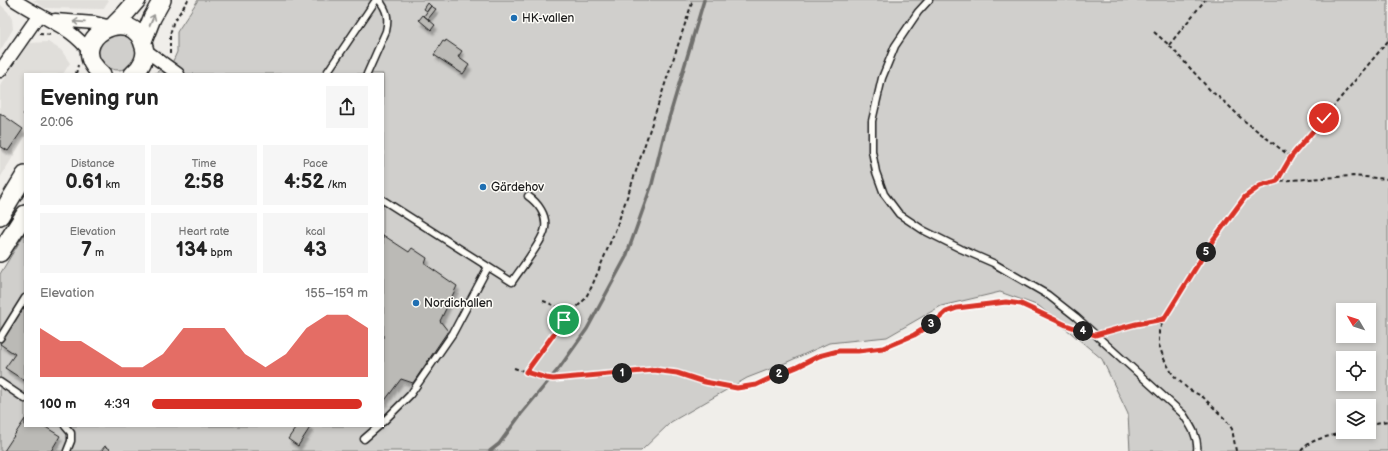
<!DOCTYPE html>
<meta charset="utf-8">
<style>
:root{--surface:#fff;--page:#f6f6f6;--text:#222;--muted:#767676;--accent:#d93025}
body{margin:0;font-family:"Balsamiq Sans",sans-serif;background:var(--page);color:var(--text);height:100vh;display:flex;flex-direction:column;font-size:15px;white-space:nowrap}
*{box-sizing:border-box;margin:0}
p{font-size:13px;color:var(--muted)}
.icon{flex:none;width:22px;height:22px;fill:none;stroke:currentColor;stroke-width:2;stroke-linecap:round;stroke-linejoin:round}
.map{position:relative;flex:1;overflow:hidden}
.drawer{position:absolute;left:24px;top:73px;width:360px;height:354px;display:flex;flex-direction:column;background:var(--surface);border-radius:0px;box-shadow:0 2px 6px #0003}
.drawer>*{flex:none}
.needle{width:26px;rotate:309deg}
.tools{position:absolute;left:1336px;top:303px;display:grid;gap:8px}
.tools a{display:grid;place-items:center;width:40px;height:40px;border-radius:0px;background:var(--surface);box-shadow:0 2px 6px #0003;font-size:20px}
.pin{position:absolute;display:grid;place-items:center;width:34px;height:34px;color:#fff;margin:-17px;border:2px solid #fff;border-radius:50%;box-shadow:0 1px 4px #0007}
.km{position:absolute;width:20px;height:20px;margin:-10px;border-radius:50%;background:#222;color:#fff;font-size:11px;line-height:20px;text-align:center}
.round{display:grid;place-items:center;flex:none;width:42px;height:42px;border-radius:0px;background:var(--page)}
.summary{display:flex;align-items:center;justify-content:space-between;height:68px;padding:0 16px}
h1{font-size:22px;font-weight:800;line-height:30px}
.metrics{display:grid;grid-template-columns:repeat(3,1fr);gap:6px;height:68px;padding:4px 16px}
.metrics div{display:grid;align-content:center;border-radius:0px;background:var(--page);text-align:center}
.metrics b{font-size:20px;font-weight:800}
.metrics small{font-size:11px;font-weight:400}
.metrics p{font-size:11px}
.chart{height:112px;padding:8px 16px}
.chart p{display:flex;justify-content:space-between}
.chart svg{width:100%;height:72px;margin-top:4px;fill:var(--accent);opacity:.7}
ul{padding:0 16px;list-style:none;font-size:13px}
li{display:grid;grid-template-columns:64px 48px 1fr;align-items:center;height:30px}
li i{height:10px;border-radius:5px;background:var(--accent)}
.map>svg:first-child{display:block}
</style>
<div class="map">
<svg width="1388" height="451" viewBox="0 0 1388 451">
<defs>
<filter id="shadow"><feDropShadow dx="2.5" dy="4.5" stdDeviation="1" flood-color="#0004"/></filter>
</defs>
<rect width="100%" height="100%" fill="#f0eeea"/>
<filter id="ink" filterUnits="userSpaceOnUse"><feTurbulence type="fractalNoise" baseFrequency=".025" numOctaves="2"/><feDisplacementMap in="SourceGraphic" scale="8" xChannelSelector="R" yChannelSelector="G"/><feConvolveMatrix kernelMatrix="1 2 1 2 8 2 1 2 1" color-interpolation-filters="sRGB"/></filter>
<g filter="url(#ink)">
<path fill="#e0deda" d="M32,0H109L103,9L45,8Z
M0,4L8,12L12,19L13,29L0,51Z
M48,42L61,50L70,63L63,74H25V137L0,178V86L29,43Z"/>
<path fill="#d0cfcc" stroke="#767674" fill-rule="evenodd" d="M198,0H1388V451H1130L1128,414L1102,359L1039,306L1000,292L941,306L887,337L829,343L783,364L747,378L671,422L641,451H0V274L25,233V426H383V74H154L173,61L177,52V32ZM1343,310H1369V336H1343ZM1343,358H1369V384H1343ZM1343,406H1369V432H1343Z
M112,33C122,34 131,35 135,46C141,65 118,79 103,63C100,60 99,59 98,55C98,53 97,48 99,46C101,41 108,37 112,33Z"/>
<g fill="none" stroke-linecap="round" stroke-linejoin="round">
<path stroke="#706f6d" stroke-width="3.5" d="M490,451L499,444L521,414L560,367L587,329L626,257L652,184L664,135L704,0"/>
</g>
<path fill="#bbbab6" stroke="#1c1c1c" filter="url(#shadow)" d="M428,3L431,6L427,11L424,9Z
M431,6L436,9L428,19L424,16Z
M423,15L435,25L431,30L419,20Z
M446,40L462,51L458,57L469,65L463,74L434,55L443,41L445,42Z
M0,113L23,129L8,151L0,146Z
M383,235L409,252L412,248L427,258L425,264L457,286L440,321L448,331L413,383L401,379L383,403Z
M25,305V381L5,368L15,354L0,344Z
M25,419V426H44L60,436L51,451H4Z
M297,426H311L298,446L288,439Z
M105,446L110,449L109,451H101Z"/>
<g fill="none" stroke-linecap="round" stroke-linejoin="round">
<g stroke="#1c1c1c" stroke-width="9">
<path id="service" d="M929,0L918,12L895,46L882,78L872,121V151L876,172L884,194L899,214L923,230L961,249L993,263L1048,295L1076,317L1183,414C1190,425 1199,437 1197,451
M326,74L376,0
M367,74L386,31C389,18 387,10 379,0
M383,200L512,282C520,269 543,242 545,228C547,215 538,203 528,196
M0,338L25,298
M0,382L25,399
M383,422L410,395L453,333L488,267
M65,426L71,433V441L67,451
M364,439L379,426"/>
</g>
<g stroke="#1c1c1c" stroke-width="15">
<path id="minor" d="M14,0C22,5 30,10 38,14C61,27 73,31 90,52
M55,20L95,23L107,26
M145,50L178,74
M0,71L39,15"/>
</g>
<g stroke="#1c1c1c" stroke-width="20">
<path id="secondary" d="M115,24L125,14L137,0
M143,41L152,18L162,0
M102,74C61,41 133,0 144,47C147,57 141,68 133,74
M0,216L25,175
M0,253L25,214"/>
</g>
<path stroke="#1c1c1c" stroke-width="2" stroke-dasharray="4 3" stroke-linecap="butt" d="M1154,32L1169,45L1210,90L1228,105L1242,119L1291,157
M39,34L52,35
M1169,45L1205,0
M170,54V35L173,23L188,0
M76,74L78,65
M23,114H25
M1277,181L1291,157L1388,41
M543,301C553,304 563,312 573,309
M1105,332L1136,324L1164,319
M514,368L545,378L553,379L654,370L677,373L705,382L737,388L756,385L775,376L797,367L819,356L838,351H858L883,348L914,335L935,322L946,312L957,308L1006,302L1021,304L1066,325L1076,329
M525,372L564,320L585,299L592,286L615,231L632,183L693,0
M1369,424L1388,421
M1236,451L1232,429L1226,420L1203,397L1188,389L1173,375L1164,359L1159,345V331L1164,319L1227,220L1245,197L1260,186L1277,181L1353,176L1388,179
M1301,451C1311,438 1329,437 1344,432"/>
<use href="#service" stroke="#fdfcf7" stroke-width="6"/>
<use href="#minor" stroke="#fdfcf7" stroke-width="12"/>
<use href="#secondary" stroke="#fdfcf7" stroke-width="17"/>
</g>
<defs><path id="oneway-shaft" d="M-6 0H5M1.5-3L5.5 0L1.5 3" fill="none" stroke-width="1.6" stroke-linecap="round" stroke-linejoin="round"/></defs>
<g stroke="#989794">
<use href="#oneway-shaft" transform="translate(152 20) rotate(-66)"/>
<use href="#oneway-shaft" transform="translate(79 22) rotate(-176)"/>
</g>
</g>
<g fill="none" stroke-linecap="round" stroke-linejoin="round" filter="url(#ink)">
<g stroke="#fff" stroke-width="8">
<path id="route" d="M564,320L526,372L546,378L553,379L654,370L677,373L705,382L737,388L756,385L775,376L797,367L819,356L838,351H858L883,348L914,335L935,322L946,312L957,308L1006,302L1021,304L1066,325L1095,335L1136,324L1164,319L1213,240L1245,197L1260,186L1277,181L1291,157L1324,118"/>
</g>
<use href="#route" stroke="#d93025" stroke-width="5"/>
</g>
<g fill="#1f6fb2" stroke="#fdfcf7" stroke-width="1.5">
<circle cx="514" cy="18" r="4"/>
<circle cx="483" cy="187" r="4"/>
<circle cx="416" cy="303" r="4"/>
</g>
<g text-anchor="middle" stroke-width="3" stroke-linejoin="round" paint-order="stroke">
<g font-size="12" fill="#1c1c1c" stroke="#fdfcf7" text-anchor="start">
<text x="522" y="22">HK-vallen</text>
<text x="491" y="191">Gärdehov</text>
<text x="424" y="307">Nordichallen</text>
</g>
</g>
</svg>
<div class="tools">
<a><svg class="needle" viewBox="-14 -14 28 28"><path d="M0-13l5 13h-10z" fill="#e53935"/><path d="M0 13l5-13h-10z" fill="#767676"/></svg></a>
<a><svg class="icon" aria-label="locate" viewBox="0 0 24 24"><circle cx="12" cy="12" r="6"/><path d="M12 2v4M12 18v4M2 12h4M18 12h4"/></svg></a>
<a><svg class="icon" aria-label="layers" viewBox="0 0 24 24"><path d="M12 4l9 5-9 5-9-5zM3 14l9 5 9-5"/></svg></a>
</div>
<div class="pin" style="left:564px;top:320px;background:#1e9e55"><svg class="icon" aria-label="arrive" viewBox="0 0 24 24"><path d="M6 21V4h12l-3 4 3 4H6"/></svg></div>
<div class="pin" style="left:1324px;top:118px;background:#d93025"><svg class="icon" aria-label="check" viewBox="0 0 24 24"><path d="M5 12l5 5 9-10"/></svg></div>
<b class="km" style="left:622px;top:373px">1</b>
<b class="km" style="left:779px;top:374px">2</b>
<b class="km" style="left:931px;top:324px">3</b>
<b class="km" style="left:1083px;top:331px">4</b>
<b class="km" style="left:1206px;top:252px">5</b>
<section class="drawer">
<div class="summary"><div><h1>Evening run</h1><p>20:06</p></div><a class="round"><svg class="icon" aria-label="share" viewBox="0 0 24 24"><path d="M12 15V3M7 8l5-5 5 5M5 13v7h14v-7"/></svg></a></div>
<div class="metrics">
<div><p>Distance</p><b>0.61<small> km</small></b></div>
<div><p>Time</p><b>2:58</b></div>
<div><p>Pace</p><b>4:52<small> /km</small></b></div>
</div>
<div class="metrics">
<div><p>Elevation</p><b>7<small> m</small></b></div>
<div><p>Heart rate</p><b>134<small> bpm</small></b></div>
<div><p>kcal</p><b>43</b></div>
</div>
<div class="chart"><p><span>Elevation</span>155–159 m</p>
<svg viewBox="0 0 160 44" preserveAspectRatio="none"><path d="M0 44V14L10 22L20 22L30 30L40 38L50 38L60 30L70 14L80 14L90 14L100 30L110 38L120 30L130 14L140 6L150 6L160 14V44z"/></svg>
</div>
<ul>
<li><b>100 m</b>4:39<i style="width:97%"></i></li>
</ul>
</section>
</div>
